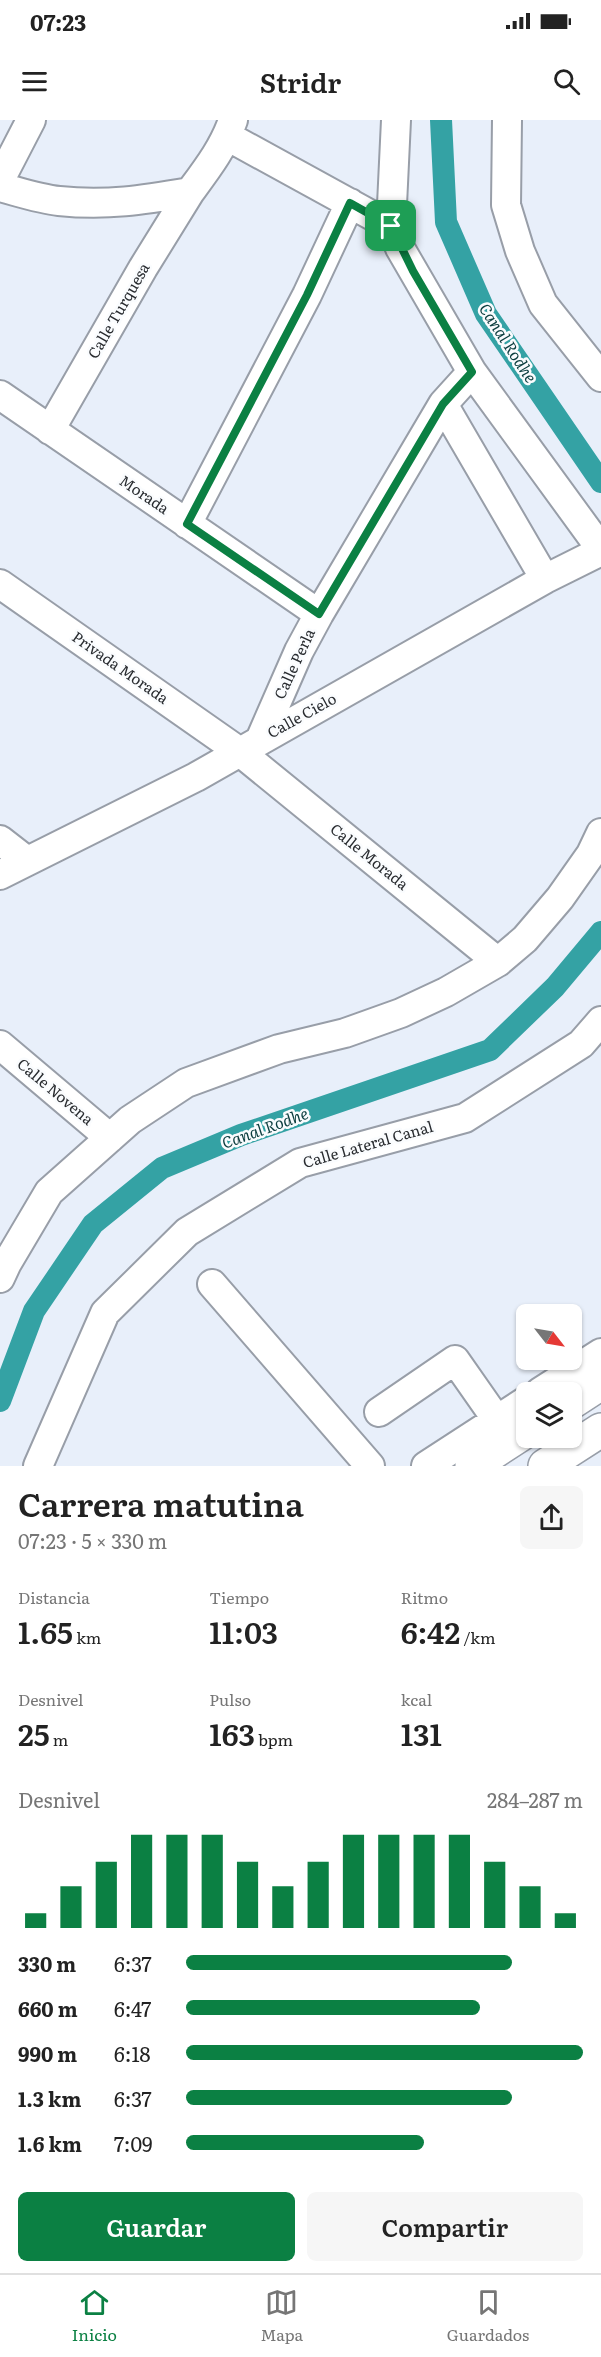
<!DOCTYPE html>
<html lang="es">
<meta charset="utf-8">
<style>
:root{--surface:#fff;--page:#f6f6f6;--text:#222;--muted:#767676;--line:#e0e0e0;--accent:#0b8043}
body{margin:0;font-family:Literata,serif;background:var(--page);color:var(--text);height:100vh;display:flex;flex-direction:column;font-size:22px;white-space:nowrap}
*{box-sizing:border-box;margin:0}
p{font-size:20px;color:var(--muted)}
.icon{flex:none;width:33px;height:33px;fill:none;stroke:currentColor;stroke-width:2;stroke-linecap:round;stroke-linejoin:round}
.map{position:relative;height:1346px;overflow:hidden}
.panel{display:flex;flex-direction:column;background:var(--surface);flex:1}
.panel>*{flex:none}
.needle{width:39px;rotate:121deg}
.tools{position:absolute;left:516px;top:1184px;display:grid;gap:12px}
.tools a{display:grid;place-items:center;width:66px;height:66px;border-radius:9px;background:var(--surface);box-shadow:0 2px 4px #0004;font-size:30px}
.pin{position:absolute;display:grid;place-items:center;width:51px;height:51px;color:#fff;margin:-26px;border-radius:12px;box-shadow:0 3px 9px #0006}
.round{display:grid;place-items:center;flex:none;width:63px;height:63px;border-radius:9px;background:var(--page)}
.headline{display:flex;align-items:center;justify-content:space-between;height:102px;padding:0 18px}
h1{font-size:33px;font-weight:600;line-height:45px}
.stats{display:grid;grid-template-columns:repeat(3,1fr);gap:9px;height:102px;padding:6px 18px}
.stats div{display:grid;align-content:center}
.stats b{font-size:30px;font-weight:600}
.stats small{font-size:16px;font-weight:400}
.stats p{font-size:16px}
.chart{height:168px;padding:12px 18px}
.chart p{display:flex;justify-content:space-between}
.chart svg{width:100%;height:108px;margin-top:6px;stroke:var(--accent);stroke-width:6}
.action{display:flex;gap:12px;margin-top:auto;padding:12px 18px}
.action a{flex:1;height:69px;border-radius:9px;background:var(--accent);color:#fff;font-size:24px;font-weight:600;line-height:69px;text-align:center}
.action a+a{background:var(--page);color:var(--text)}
ul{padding:0 18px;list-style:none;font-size:20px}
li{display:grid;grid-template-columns:96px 72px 1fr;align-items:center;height:45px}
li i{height:15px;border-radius:8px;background:var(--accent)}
.status{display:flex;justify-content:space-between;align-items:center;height:42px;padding:0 30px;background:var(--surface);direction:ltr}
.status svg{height:16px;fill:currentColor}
header{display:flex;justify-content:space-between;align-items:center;height:78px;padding:0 18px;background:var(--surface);font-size:27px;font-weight:600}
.tabs{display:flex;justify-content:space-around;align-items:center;height:84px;border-top:2px solid var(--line);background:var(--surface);font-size:16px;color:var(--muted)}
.tabs a{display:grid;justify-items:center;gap:3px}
.tabs .on{color:var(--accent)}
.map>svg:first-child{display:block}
</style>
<div class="status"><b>07:23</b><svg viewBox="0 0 49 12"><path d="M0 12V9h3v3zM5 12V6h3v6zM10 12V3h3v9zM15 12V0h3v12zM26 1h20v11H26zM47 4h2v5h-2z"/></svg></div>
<header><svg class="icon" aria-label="menu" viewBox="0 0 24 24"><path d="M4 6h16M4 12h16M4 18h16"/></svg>Stridr<svg class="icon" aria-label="search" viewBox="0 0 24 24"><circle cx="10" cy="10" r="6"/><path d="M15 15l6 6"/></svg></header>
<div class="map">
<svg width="601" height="1346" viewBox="0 0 601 1346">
<rect width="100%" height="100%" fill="#e8effa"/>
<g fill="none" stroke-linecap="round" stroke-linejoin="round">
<path stroke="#34a2a4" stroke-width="22" d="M441,0L446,102L486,194L601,362
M0,1281L34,1191L93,1104L162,1048L241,1015L490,930L555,867L601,812"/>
<g stroke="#989ea8" stroke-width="32">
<path id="minor" d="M396,0L391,106L400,128L472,252L601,429
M507,0L506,85L520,131L543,184L601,257
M227,16L391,106
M0,60L31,0
M0,67C19,72 40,79 59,81C107,86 143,80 190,72C207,49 224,27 233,0
M472,252L443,284L545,459
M0,275L319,494
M50,310L143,148L190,72
M187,404L307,175L350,83
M0,464L240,632L498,842
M260,620L299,531L319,494L443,284
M0,720L27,741
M0,755L196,657L545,459L601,431
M0,925L110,1018
M0,1158L7,1143L49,1072L130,1000L186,963L279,929L345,913L401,893L446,872L498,842L525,819L560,778L591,734L601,713
M212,1164L370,1346
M540,1272L601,1233
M379,1292L455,1240L497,1300
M38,1346L105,1193L187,1112L300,1043L465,998L581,924L601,901
M426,1346L526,1281"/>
</g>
<g stroke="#989ea8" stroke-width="36">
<path id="highway" d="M572,1282L601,1263
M472,1346L526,1311
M545,1346L601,1310"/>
</g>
<use href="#minor" stroke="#fff" stroke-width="28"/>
<use href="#highway" stroke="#fff" stroke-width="33"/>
</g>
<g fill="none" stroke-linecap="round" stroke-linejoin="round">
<g stroke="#fff" stroke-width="12">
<path id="route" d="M350,83L391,106L413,151L472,252L443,284L319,494L187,404L307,175Z"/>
</g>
<use href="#route" stroke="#0b8043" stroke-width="8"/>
</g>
<g text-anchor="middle" stroke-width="5" stroke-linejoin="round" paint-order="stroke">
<g font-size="15" fill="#292c30" stroke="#fafcfe">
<text transform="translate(119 191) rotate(-60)" y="5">Calle Turquesa</text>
<text transform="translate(144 375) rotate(34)" y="5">Morada</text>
<text transform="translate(295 544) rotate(-65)" y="5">Calle Perla</text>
<text transform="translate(120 548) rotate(35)" y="5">Privada Morada</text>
<text transform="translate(302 596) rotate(-29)" y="5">Calle Cielo</text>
<text transform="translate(369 737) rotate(39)" y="5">Calle Morada</text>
<text transform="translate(55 972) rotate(40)" y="5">Calle Novena</text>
<text transform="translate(368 1025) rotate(-16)" y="5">Calle Lateral Canal</text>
</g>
<g font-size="16" font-style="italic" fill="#0c3e3f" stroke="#fafcfe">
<text transform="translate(508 223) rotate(57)" y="6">Canal Rodhe</text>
<text transform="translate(265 1008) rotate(-20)" y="6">Canal Rodhe</text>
</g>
</g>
</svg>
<div class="tools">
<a><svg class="needle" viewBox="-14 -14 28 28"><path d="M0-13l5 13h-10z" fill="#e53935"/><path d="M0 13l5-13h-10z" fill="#767676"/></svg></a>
<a><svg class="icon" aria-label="layers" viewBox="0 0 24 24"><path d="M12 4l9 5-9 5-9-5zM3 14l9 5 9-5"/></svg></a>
</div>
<div class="pin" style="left:391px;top:106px;background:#1e9e55"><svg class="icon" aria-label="arrive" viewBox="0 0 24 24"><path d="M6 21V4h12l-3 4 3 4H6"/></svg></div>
</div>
<section class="panel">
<div class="headline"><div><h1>Carrera matutina</h1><p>07:23 · 5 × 330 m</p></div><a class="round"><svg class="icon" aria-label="share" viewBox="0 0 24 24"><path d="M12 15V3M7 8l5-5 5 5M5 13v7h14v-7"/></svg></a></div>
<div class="stats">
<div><p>Distancia</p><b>1.65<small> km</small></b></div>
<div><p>Tiempo</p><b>11:03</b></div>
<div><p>Ritmo</p><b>6:42<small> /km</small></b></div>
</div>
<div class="stats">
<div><p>Desnivel</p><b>25<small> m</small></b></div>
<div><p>Pulso</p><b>163<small> bpm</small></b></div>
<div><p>kcal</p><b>131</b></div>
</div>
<div class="chart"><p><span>Desnivel</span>284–287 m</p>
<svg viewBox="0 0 160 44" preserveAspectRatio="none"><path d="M5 44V38M15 44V27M25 44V17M35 44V6M45 44V6M55 44V6M65 44V17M75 44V27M85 44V17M95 44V6M105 44V6M115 44V6M125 44V6M135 44V17M145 44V27M155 44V38"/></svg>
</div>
<ul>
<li><b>330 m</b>6:37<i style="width:82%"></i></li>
<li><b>660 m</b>6:47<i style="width:74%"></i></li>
<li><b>990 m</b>6:18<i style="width:100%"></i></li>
<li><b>1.3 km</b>6:37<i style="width:82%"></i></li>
<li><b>1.6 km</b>7:09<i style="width:60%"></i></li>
</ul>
<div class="action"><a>Guardar</a><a>Compartir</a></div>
</section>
<nav class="tabs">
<a class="on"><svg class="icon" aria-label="home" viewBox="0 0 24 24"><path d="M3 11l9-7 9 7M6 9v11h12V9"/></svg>Inicio</a>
<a><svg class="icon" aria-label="map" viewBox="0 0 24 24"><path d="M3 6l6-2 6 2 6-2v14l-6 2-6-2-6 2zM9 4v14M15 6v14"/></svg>Mapa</a>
<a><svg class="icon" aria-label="saved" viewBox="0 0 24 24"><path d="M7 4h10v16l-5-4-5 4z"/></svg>Guardados</a>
</nav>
